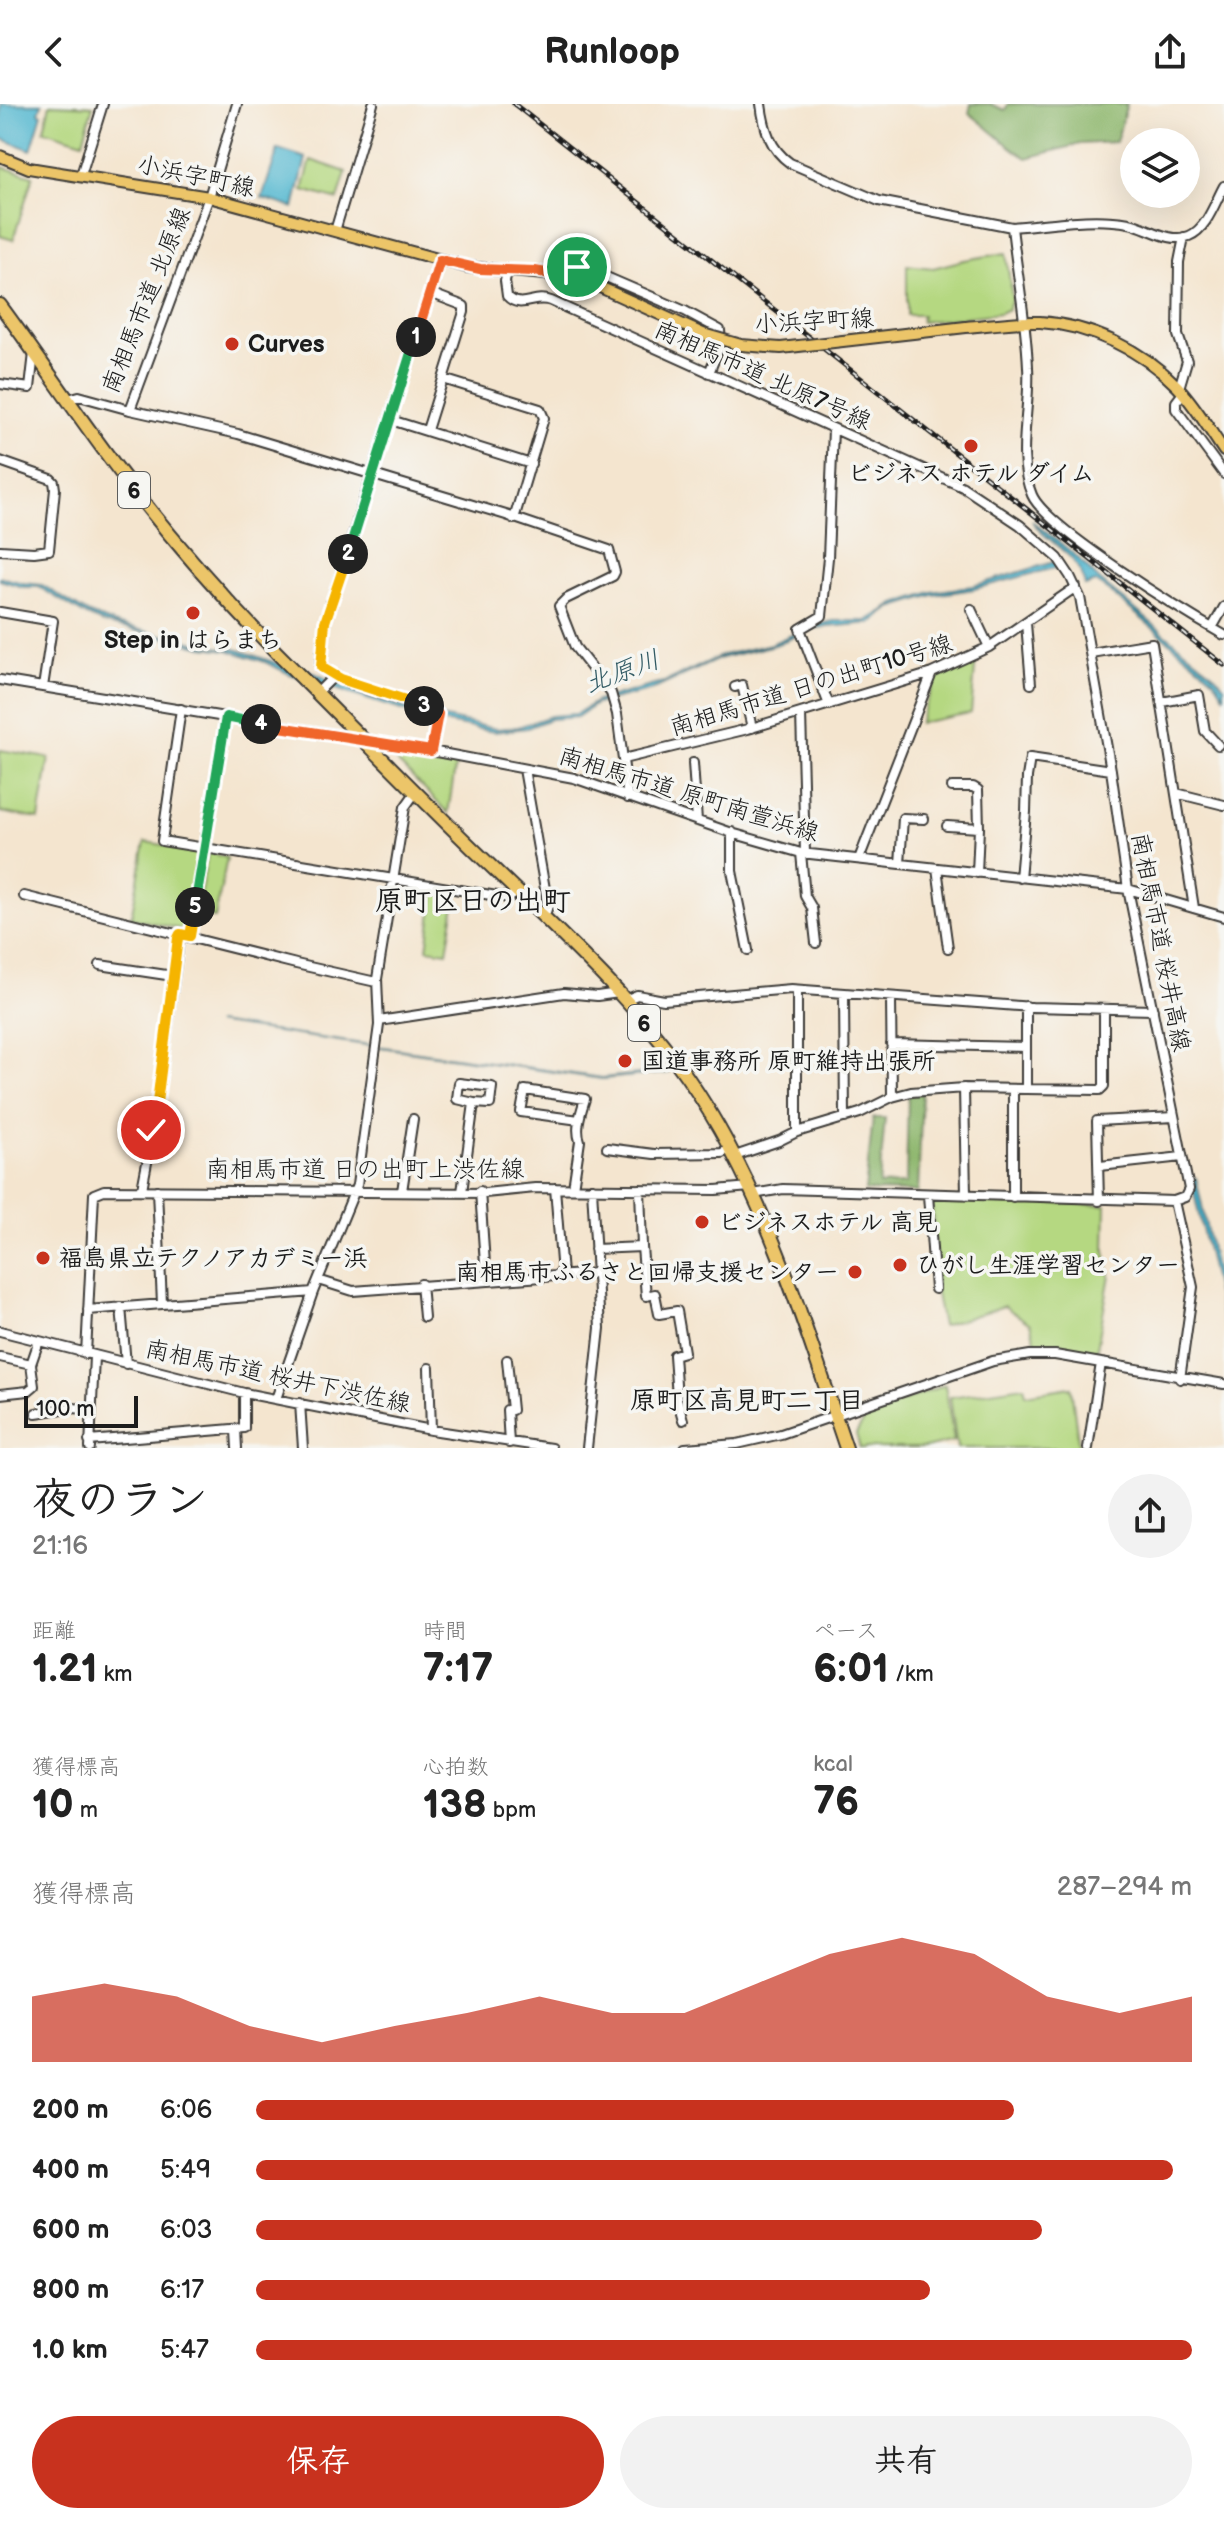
<!DOCTYPE html>
<html lang="ja">
<meta charset="utf-8">
<style>
:root{--surface:#fff;--page:#f2f2f2;--text:#222;--muted:#767676;--accent:#c8321e}
body{margin:0;font-family:"Balsamiq Sans","Klee One",sans-serif;background:var(--page);color:var(--text);height:100vh;display:flex;flex-direction:column;font-size:30px;white-space:nowrap}
*{box-sizing:border-box;margin:0}
p{font-size:26px;color:var(--muted)}
.icon{flex:none;width:44px;height:44px;fill:none;stroke:currentColor;stroke-width:2;stroke-linecap:round;stroke-linejoin:round}
.map{position:relative;height:1344px;overflow:hidden}
.panel{display:flex;flex-direction:column;background:var(--surface);flex:1}
.panel>*{flex:none}
.buttons{position:absolute;left:1120px;top:24px;display:grid;gap:16px}
.buttons a{display:grid;place-items:center;width:80px;height:80px;border-radius:50%;background:var(--surface);box-shadow:0 8px 32px #0002;font-size:40px}
.scale{position:absolute;left:24px;bottom:20px;width:114px;box-sizing:border-box;padding-left:8px;border:4px solid #1c1c1c;border-top:0;font-size:22px;line-height:28px;white-space:nowrap;color:#1c1c1c;-webkit-text-stroke:6px #f6f6f2;paint-order:stroke}
.pin{position:absolute;display:grid;place-items:center;width:68px;height:68px;color:#fff;margin:-34px;border:4px solid #fff;border-radius:50%;box-shadow:0 2px 8px #0007}
.km{position:absolute;width:40px;height:40px;margin:-20px;border-radius:50%;background:#222;color:#fff;font-size:22px;line-height:40px;text-align:center}
.round{display:grid;place-items:center;flex:none;width:84px;height:84px;border-radius:42px;background:var(--page)}
.head{display:flex;align-items:center;justify-content:space-between;height:136px;padding:0 32px}
h1{font-size:44px;font-weight:700;line-height:60px}
.figures{display:grid;grid-template-columns:repeat(3,1fr);gap:12px;height:136px;padding:8px 32px}
.figures div{display:grid;align-content:center}
.figures b{font-size:40px;font-weight:700}
.figures small{font-size:22px;font-weight:400}
.figures p{font-size:22px}
.chart{height:224px;padding:16px 32px}
.chart p{display:flex;justify-content:space-between}
.chart svg{width:100%;height:144px;margin-top:8px;fill:var(--accent);opacity:.7}
.primary-button{display:flex;gap:16px;margin-top:auto;padding:16px 32px}
.primary-button a{flex:1;height:92px;border-radius:48px;background:var(--accent);color:#fff;font-size:32px;font-weight:700;line-height:92px;text-align:center}
.primary-button a+a{background:var(--page);color:var(--text)}
ul{padding:0 32px;list-style:none;font-size:26px}
li{display:grid;grid-template-columns:128px 96px 1fr;align-items:center;height:60px}
li i{height:20px;border-radius:10px;background:var(--accent)}
header{display:flex;justify-content:space-between;align-items:center;height:104px;padding:0 32px;background:var(--surface);font-size:36px;font-weight:700}
.map>svg:first-child{display:block}
</style>
<header><svg class="icon" aria-label="back" viewBox="0 0 24 24"><path d="M15 5l-7 7 7 7"/></svg>Runloop<svg class="icon" aria-label="share" viewBox="0 0 24 24"><path d="M12 15V3M7 8l5-5 5 5M5 13v7h14v-7"/></svg></header>
<div class="map">
<svg width="1224" height="1344" viewBox="0 0 1224 1344">
<rect width="100%" height="100%" fill="#f6f6f2"/>
<filter id="ink" filterUnits="userSpaceOnUse"><feTurbulence type="fractalNoise" baseFrequency=".0125" numOctaves="2"/><feDisplacementMap in="SourceGraphic" scale="16" xChannelSelector="R" yChannelSelector="G"/><feConvolveMatrix kernelMatrix="1 2 1 2 8 2 1 2 1" color-interpolation-filters="sRGB"/></filter>
<filter id="wash" filterUnits="userSpaceOnUse"><feTurbulence type="fractalNoise" baseFrequency=".006" numOctaves="4" result="noise"/><feDisplacementMap in="SourceGraphic" scale="32" xChannelSelector="R" yChannelSelector="G"/><feGaussianBlur stdDeviation="1.8" result="paint"/><feColorMatrix in="noise" values="0 0 0 0 0 0 0 0 0 0 0 0 0 0 0 0 0 1.4 0 .05"/><feComposite in="paint" operator="in"/></filter>
<g filter="url(#wash)">
<rect width="100%" height="100%" fill="#f4e5cf"/>
<path fill="#b5d881" stroke="#687a4e" stroke-width="2" d="M50,0L93,2L83,38L44,26Z
M311,56L346,68L338,96L303,86Z
M2,63L33,72L13,136L0,132Z
M1006,149L1012,194L1008,205L1000,209L921,218L922,211H907V161L933,164L964,156Z
M976,553L971,609L919,619L937,571Z
M0,646L49,654L39,715L0,708Z
M398,648L456,658L448,709L396,657Z
M145,738L202,747L188,827L131,814Z
M208,748L227,754L215,814L196,811Z
M435,784L457,788L447,848L427,845Z
M932,1095L1106,1101L1105,1147L1110,1171L1096,1250L1037,1242L1030,1220L1004,1202L942,1222L936,1190Z
M945,1281L954,1337L925,1344H860L856,1330L867,1311Z
M1024,1282L1026,1290L1071,1283L1079,1344H957L950,1293Z"/>
<path fill="#90b86f" stroke="#566a46" stroke-width="2" d="M971,0H990L1005,6L1008,0H1127L1116,38L1080,40L1027,54C1006,41 989,24 969,9Z
M922,989L918,1088L865,1087L873,1014H885L879,1081L906,1080L908,992Z"/>
<path fill="#50b6cf" stroke="#366976" stroke-width="2" d="M1,0H42L39,9L42,10L31,46L0,34Z
M278,45L306,54L294,104L262,94Z
M1032,417L1074,450L1098,475L1216,572L1224,582V591L1214,575L1106,485L1095,478L1085,482C1079,447 1044,438 1032,417Z
M1054,458L1058,463L974,485L933,491L891,504L871,519L815,524L775,541L721,554L652,586L596,600L577,613L550,615L527,624L494,628L442,618L382,600L290,570L265,558L228,546L203,543L103,519L87,512L39,483H23L0,476V473L23,479L42,481L89,510L119,521L213,543L236,545L279,560L308,566L335,579L421,609L496,625L518,623L551,612L576,610L597,597L665,578L723,551L771,540L812,522L834,517H867L895,500L932,488L973,482Z
M215,919L602,974L668,967L669,969L602,975Z
M1196,1074L1224,1207V1223L1191,1075Z"/>
</g>
<g filter="url(#ink)">
<g fill="none" stroke-linecap="round" stroke-linejoin="round">
<g stroke="#3c3a37" stroke-width="12">
<path id="minor" d="M761,0C764,24 770,45 790,59L879,97L1012,123C1017,169 1026,216 1028,263C1031,304 1015,352 1032,391C1046,424 1187,510 1224,531
M81,71L103,0
M1012,123C1050,120 1092,112 1129,119C1148,123 1170,140 1189,132C1207,125 1215,98 1224,82
M335,127L373,0
M507,168L505,177L507,192C521,207 534,190 551,197L963,383L1020,421L1058,454L1070,472L1080,493L1111,666L1128,785L1189,1085L1185,1093L1174,1097L1193,1183L1180,1275
M573,174L577,163L590,166L685,207L720,226L721,239L709,269
M443,275L540,305L544,314L514,415
M0,280L30,284L34,249
M1179,284L1187,257L1178,231L1179,158L1184,133
M1183,289L1176,298V305L1224,370
M68,295L79,292L130,306L209,93L237,0
M130,306L238,330L506,411L609,446L615,468L613,472L566,495L559,502L575,543L611,589L617,610L628,694
M391,316L531,360
M427,326L464,208V202L430,189
M0,357L51,375L54,378L55,385L49,446L34,448L0,446
M971,505L989,543
M0,508L53,517L43,583
M1026,519L1031,580
M1212,524L1224,503
M1091,549L1152,539L1194,804
M0,576L431,647L574,674L735,730L801,749L1128,785L1224,813
M735,583L742,581L752,624
M317,589L334,572
M1162,598L1199,591L1205,627L1218,641
M829,601L800,525L822,512L828,454L833,325
M181,605L162,737L503,793L508,794L518,788
M801,610L805,749
M431,647L438,610L432,605C408,598 332,579 320,560L325,518L440,156
M623,655L748,625L932,569L989,543L1076,483
M693,659L697,717
M524,665L548,802L544,814
M952,683H973L978,686L979,724L977,769
M1176,689L1224,701
M947,722L979,724
M732,728V767L748,846
M801,749L805,792L812,804L816,839
M859,755L932,569
M900,760L903,714L924,715
M937,764L948,844
M1020,774L1026,708L1027,673L1030,654L1111,666
M24,792L296,860L376,878
M190,832L226,613
M100,861L173,872
M797,886V1028
M844,890L845,1014
M891,894L892,993
M625,896L637,891L664,896L791,885L1032,903L1153,906
M379,917L564,889L597,892L619,889
M891,940L1025,943
M964,984L966,1091
M1026,985V902
M607,1044L654,1050L722,1049L731,1044
M735,1052L779,1037L797,1028L860,1009L892,993L911,988L964,984L1100,986L1104,982V906
M1100,1062L1182,1053
M555,1084L562,1170
M573,1084L580,1037C575,1024 581,1008 585,995L525,986L521,1008L579,1016
M142,1085L154,1022L180,830
M157,1086L162,1200
M402,1087L413,1015
M480,1087L486,1175
M462,1088L474,999L490,1000L492,983L459,979L457,995L474,999
M753,1090L783,1085L1174,1097
M928,1091L935,1185
M1013,1093V985
M1099,1097L1097,1017L1174,1013
M642,1143L646,1192L655,1190L659,1210L677,1207L684,1248L674,1251L677,1294L683,1316
M595,1145L642,1143L640,1085
M318,1176L353,1187L596,1169
M421,1180L424,1213
M121,1203L126,1260
M88,1206L313,1188
M0,1227L244,1289L431,1326L551,1344
M86,1250L94,1090L104,1086L485,1089L535,1084L716,1086L750,1083
M0,1253L31,1260
M507,1256L512,1306
M429,1264L431,1326
M0,1290L28,1287L34,1282L31,1260L39,1237
M276,1295L313,1188L357,1081L379,921L377,875L405,703L415,689
M300,1299L303,1344
M507,1306L509,1339
M36,1309L69,1304L90,1305
M236,1326L237,1344
M89,1337L244,1324V1289
M90,1344L94,1252
M587,1344L600,1224L592,1084
M685,1344L737,1340L781,1330L993,1257L1030,1251H1055L1101,1259
M1088,1344L1101,1259L1224,1280"/>
</g>
<g stroke="#3c3a37" stroke-width="14">
<path id="major" d="M0,52L29,64L209,93L467,163L567,172L602,184L703,230
M966,223C990,221 1015,217 1040,218C1090,221 1142,246 1177,282C1195,301 1209,325 1224,347"/>
</g>
<g stroke="#3c3a37" stroke-width="16">
<path id="highway" d="M0,201C43,259 83,320 127,377C183,450 245,518 310,582C372,644 432,706 495,766C562,831 634,896 687,973C764,1084 803,1217 846,1344"/>
</g>
<use href="#minor" stroke="#fff" stroke-width="8"/>
<use href="#major" stroke="#ecc569" stroke-width="10"/>
<use href="#highway" stroke="#ecc569" stroke-width="12"/>
<g stroke="#1c1c1c" stroke-width="5">
<path id="rail" d="M514,0L1224,561"/>
</g>
<use href="#rail" stroke="#f6f6f2" stroke-width="2" stroke-dasharray="6" stroke-linecap="butt"/>
<g stroke="#3c3a37" stroke-width="14" stroke-linecap="butt">
<path id="major-bridge" d="M703,230L741,241L781,244L966,223"/>
</g>
<use href="#major-bridge" stroke="#ecc569" stroke-width="10"/>
</g>
</g>
<g fill="none" stroke-linecap="round" stroke-linejoin="round" filter="url(#ink)">
<g stroke="#fff" stroke-width="16">
<path id="split-1" d="M416,233L440,156L480,165L535,167L573,174L577,163"/>
</g>
<g stroke="#fff" stroke-width="16">
<path id="split-2" d="M348,450L416,233"/>
</g>
<g stroke="#fff" stroke-width="16">
<path id="split-3" d="M348,450L325,518L321,563L341,575L424,602"/>
</g>
<g stroke="#fff" stroke-width="16">
<path id="split-4" d="M261,620L431,647L438,610L424,602"/>
</g>
<g stroke="#fff" stroke-width="16">
<path id="split-5" d="M195,803L226,613L261,620"/>
</g>
<g stroke="#fff" stroke-width="16">
<path id="split-6" d="M151,1026L154,1022L178,834L180,830L190,832L195,803"/>
</g>
<use href="#split-1" stroke="#f0652b" stroke-width="10"/>
<use href="#split-2" stroke="#22a559" stroke-width="10"/>
<use href="#split-3" stroke="#f5b400" stroke-width="10"/>
<use href="#split-4" stroke="#f0652b" stroke-width="10"/>
<use href="#split-5" stroke="#22a559" stroke-width="10"/>
<use href="#split-6" stroke="#f5b400" stroke-width="10"/>
</g>
<g fill="#c8321e" stroke="#f6f6f2" stroke-width="3">
<circle cx="232" cy="240" r="8"/>
<circle cx="971" cy="342" r="8"/>
<circle cx="193" cy="509" r="8"/>
<circle cx="625" cy="957" r="8"/>
<circle cx="702" cy="1118" r="8"/>
<circle cx="43" cy="1154" r="8"/>
<circle cx="900" cy="1161" r="8"/>
<circle cx="855" cy="1168" r="8"/>
</g>
<g text-anchor="middle" stroke-width="7" stroke-linejoin="round" paint-order="stroke">
<g fill="#f6f6f2" stroke="#5d5d5c" stroke-width="2">
<rect x="118" y="368" width="32" height="36" rx="6"/>
<rect x="628" y="901" width="32" height="36" rx="6"/>
</g>
<g font-size="22" font-weight="bold" fill="#1c1c1c">
<text x="134" y="394">6</text>
<text x="644" y="927">6</text>
</g>
<g font-size="24" fill="#1c1c1c" stroke="#f6f6f2">
<text transform="translate(196 72) rotate(12)" y="8">小浜字町線</text>
<text transform="translate(146 196) rotate(-68)" y="8">南相馬市道 北原線</text>
<text transform="translate(814 217) rotate(-3)" y="8">小浜字町線</text>
<text transform="translate(763 271) rotate(24)" y="8">南相馬市道 北原7号線</text>
<text transform="translate(811 581) rotate(-17)" y="8">南相馬市道 日の出町10号線</text>
<text transform="translate(689 690) rotate(17)" y="8">南相馬市道 原町南萱浜線</text>
<text transform="translate(1161 838) rotate(79)" y="8">南相馬市道 桜井高線</text>
<text x="365" y="1073">南相馬市道 日の出町上渋佐線</text>
<text transform="translate(278 1272) rotate(12)" y="8">南相馬市道 桜井下渋佐線</text>
</g>
<g font-size="24" font-weight="bold" fill="#1c1c1c" stroke="#f6f6f2" text-anchor="start">
<text x="248" y="248">Curves</text>
<text x="971" y="377" text-anchor="middle">ビジネス ホテル ダイム</text>
<text x="193" y="544" text-anchor="middle">Step in はらまち</text>
<text x="641" y="965">国道事務所 原町維持出張所</text>
<text x="718" y="1126">ビジネスホテル 高見</text>
<text x="59" y="1162">福島県立テクノアカデミー浜</text>
<text x="916" y="1169">ひがし生涯学習センター</text>
<text x="839" y="1176" text-anchor="end">南相馬市ふるさと回帰支援センター</text>
</g>
<g font-size="26" font-style="italic" fill="#315a64" stroke="#f6f6f2">
<text transform="translate(622 567) rotate(-20)" y="9">北原川</text>
</g>
<g font-size="26" font-weight="bold" fill="#1c1c1c" stroke="#f6f6f2">
<text x="747" y="1305">原町区高見町二丁目</text>
</g>
<g font-size="28" font-weight="bold" fill="#1c1c1c" stroke="#f6f6f2">
<text x="473" y="806">原町区日の出町</text>
</g>
</g>
</svg>
<div class="buttons">
<a><svg class="icon" aria-label="layers" viewBox="0 0 24 24"><path d="M12 4l9 5-9 5-9-5zM3 14l9 5 9-5"/></svg></a>
</div>
<div class="scale">100 m</div>
<div class="pin" style="left:577px;top:163px;background:#1e9e55"><svg class="icon" aria-label="arrive" viewBox="0 0 24 24"><path d="M6 21V4h12l-3 4 3 4H6"/></svg></div>
<div class="pin" style="left:151px;top:1026px;background:#d93025"><svg class="icon" aria-label="check" viewBox="0 0 24 24"><path d="M5 12l5 5 9-10"/></svg></div>
<b class="km" style="left:416px;top:233px">1</b>
<b class="km" style="left:348px;top:450px">2</b>
<b class="km" style="left:424px;top:602px">3</b>
<b class="km" style="left:261px;top:620px">4</b>
<b class="km" style="left:195px;top:803px">5</b>
</div>
<section class="panel">
<div class="head"><div><h1>夜のラン</h1><p>21:16</p></div><a class="round"><svg class="icon" aria-label="share" viewBox="0 0 24 24"><path d="M12 15V3M7 8l5-5 5 5M5 13v7h14v-7"/></svg></a></div>
<div class="figures">
<div><p>距離</p><b>1.21<small> km</small></b></div>
<div><p>時間</p><b>7:17</b></div>
<div><p>ペース</p><b>6:01<small> /km</small></b></div>
</div>
<div class="figures">
<div><p>獲得標高</p><b>10<small> m</small></b></div>
<div><p>心拍数</p><b>138<small> bpm</small></b></div>
<div><p>kcal</p><b>76</b></div>
</div>
<div class="chart"><p><span>獲得標高</span>287–294 m</p>
<svg viewBox="0 0 160 44" preserveAspectRatio="none"><path d="M0 44V24L10 20L20 24L30 33L40 38L50 33L60 29L70 24L80 29L90 29L100 20L110 11L120 6L130 11L140 24L150 29L160 24V44z"/></svg>
</div>
<ul>
<li><b>200 m</b>6:06<i style="width:81%"></i></li>
<li><b>400 m</b>5:49<i style="width:98%"></i></li>
<li><b>600 m</b>6:03<i style="width:84%"></i></li>
<li><b>800 m</b>6:17<i style="width:72%"></i></li>
<li><b>1.0 km</b>5:47<i style="width:100%"></i></li>
</ul>
<div class="primary-button"><a>保存</a><a>共有</a></div>
</section>
